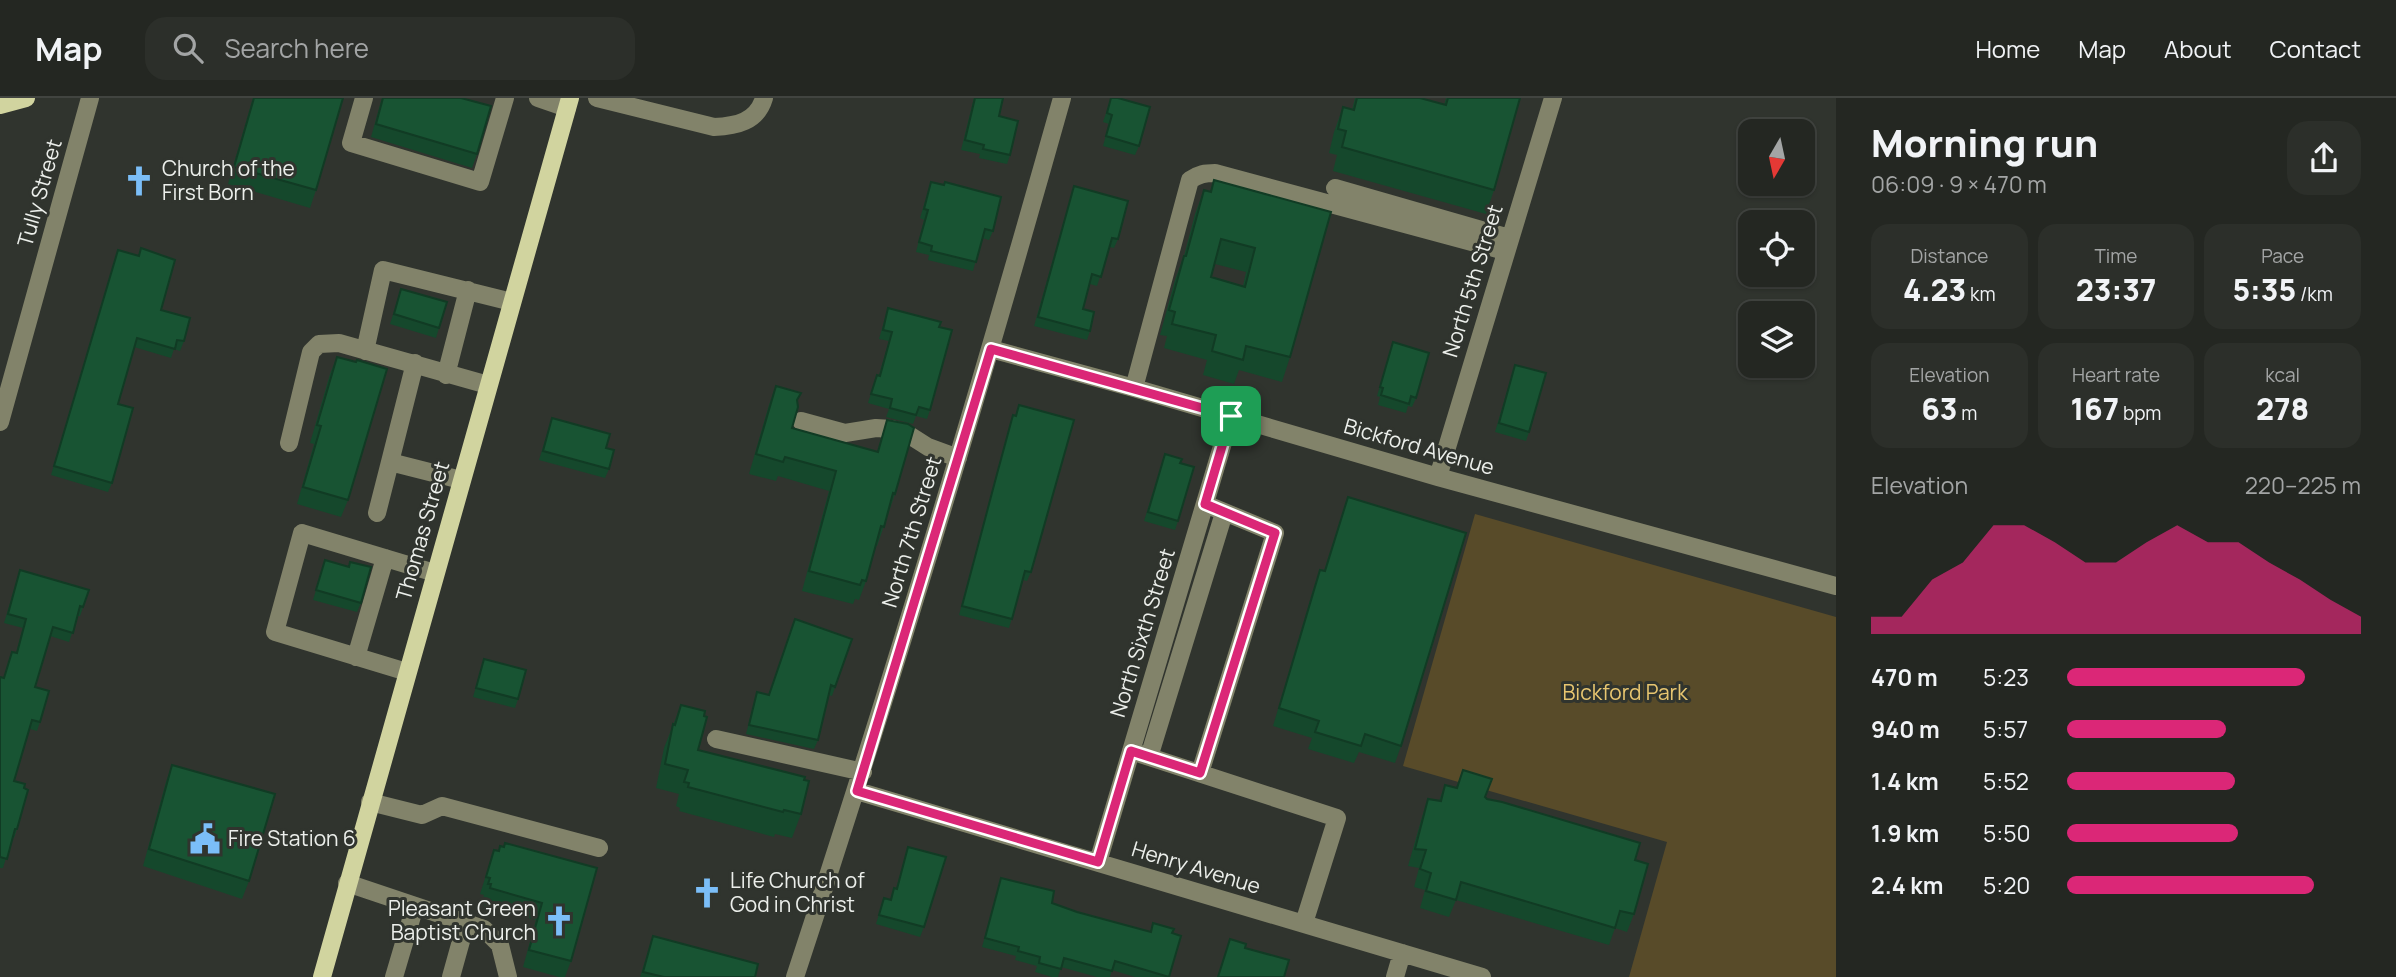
<!DOCTYPE html>
<meta charset="utf-8">
<style>
:root{--surface:#242722;--page:#2c2f2a;--text:#f1f3f6;--muted:#a3a5a5;--line:#414440;--accent:#db2777}
body{margin:0;font-family:Manrope,sans-serif;background:var(--page);color:var(--text);height:100vh;display:flex;flex-direction:column;font-size:26px;white-space:nowrap}
*{box-sizing:border-box;margin:0}
p{font-size:23px;color:var(--muted)}
.icon{flex:none;width:38px;height:38px;fill:none;stroke:currentColor;stroke-width:2;stroke-linecap:round;stroke-linejoin:round}
.map{position:relative;flex:1;overflow:hidden}
.sheet{display:flex;flex-direction:column;background:var(--surface);width:560px}
.sheet>*{flex:none}
.needle{width:46px;rotate:189deg}
.buttons{position:absolute;left:1738px;top:21px;display:grid;gap:14px}
.buttons a{display:grid;place-items:center;width:77px;height:77px;border-radius:14px;background:var(--surface);box-shadow:0 2px 5px #0004,0 0 0 2px var(--line);font-size:35px}
.pin{position:absolute;display:grid;place-items:center;width:60px;height:60px;color:#fff;margin:-30px;border-radius:14px;box-shadow:0 4px 10px #0006}
.round{display:grid;place-items:center;flex:none;width:74px;height:74px;border-radius:21px;background:var(--page)}
.head{display:flex;align-items:center;justify-content:space-between;height:119px;padding:0 35px}
h1{font-size:38px;font-weight:800;line-height:52px}
.stats{display:grid;grid-template-columns:repeat(3,1fr);gap:10px;height:119px;padding:7px 35px}
.stats div{display:grid;align-content:center;border-radius:18px;background:var(--page);text-align:center}
.stats b{font-size:30px;font-weight:800}
.stats small{font-size:19px;font-weight:400}
.stats p{font-size:19px}
.chart{height:196px;padding:14px 35px}
.chart p{display:flex;justify-content:space-between}
.chart svg{width:100%;height:126px;margin-top:7px;fill:var(--accent);opacity:.7}
ul{padding:0 35px;list-style:none;font-size:23px}
li{display:grid;grid-template-columns:112px 84px 1fr;align-items:center;height:52px}
li i{height:18px;border-radius:9px;background:var(--accent)}
header{display:flex;align-items:center;gap:42px;box-sizing:border-box;height:98px;padding:0 35px;background:var(--surface);border-bottom:2px solid var(--line)}
header strong{font-size:33px}
nav{display:flex;gap:38px;margin-inline-start:auto;font-size:24px}
.search{width:490px;height:63px;background:var(--page);display:flex;align-items:center;gap:18px;box-sizing:border-box;padding:0 24px;border-radius:21px;color:var(--muted);font-size:26px}
main{display:flex;flex:1;min-height:0}
.map>svg:first-child{display:block}
</style>
<header>
<strong>Map</strong>
<div class="search"><svg class="icon" aria-label="search" viewBox="0 0 24 24"><circle cx="10" cy="10" r="6"/><path d="M15 15l6 6"/></svg>Search here</div>
<nav><a>Home</a><a>Map</a><a>About</a><a>Contact</a></nav>
</header>
<main>
<div class="map">
<svg width="1836" height="879" viewBox="0 0 1836 879">
<rect width="100%" height="100%" fill="#30342e"/>
<path fill="#584b29" d="M1475,416L1836,519V879H1629L1667,744L1403,668Z"/>
<g fill="none" stroke-linecap="round" stroke-linejoin="round">
<path stroke="#82836a" stroke-width="18" d="M364,0L351,45L480,84L505,0
M538,0L567,10
M597,0L714,29C736,28 757,24 764,0
M1335,90L1509,140
M991,251L1134,290L1438,379L1836,488
M365,253L383,172L512,204
M446,277L468,192
M1134,290L1190,82C1199,76 1205,75 1215,75L1505,153
M801,323L845,335L876,330L891,331L906,335L928,349L958,360
M0,324L90,0
M289,345L311,254L319,246L339,245L488,287
M390,364L415,265
M1438,379L1553,0
M377,415L390,364L461,382
M356,559L385,460
M407,574L275,534L302,435L435,475
M716,641L863,674
M1131,653L1337,720L1304,825
M1149,659L1224,415
M1200,675L1275,435L1205,406
M857,693L1482,879
M370,704L422,717L442,708L599,750
M1098,764L1231,318
M347,785L484,831L500,847L508,879
M394,879L415,808
M451,879L466,825
M795,879C891,588 979,295 1062,0
M1395,879L1402,855"/>
<path stroke="#d1d49f" stroke-width="18" d="M0,7L26,0
M322,879L570,0"/>
</g>
<path fill="#15482c" fill-rule="evenodd" d="M253,0L316,92L310,110L228,86Z
M382,0H461L477,56L472,70L371,39Z
M974,0H1003L999,18L1010,57L1007,66L979,60L980,56L961,52Z
M1111,0L1139,48L1135,57L1103,48L1109,26L1103,24Z
M1355,0L1444,7L1446,0H1520L1494,92L1486,116L1333,73L1337,57L1329,55L1334,34L1343,9L1352,12Z
M1214,82L1331,114L1290,259L1282,284L1239,272L1234,286L1203,277L1207,262L1164,250L1167,238L1160,237L1175,182L1184,158L1195,116L1204,92L1210,94ZM1215,166L1246,174L1243,188L1211,179Z
M931,84L993,133L989,142L982,140L973,173L928,162L929,157L916,154L924,122L920,120Z
M1074,88L1118,141L1114,150L1110,149L1097,188L1090,186L1083,211L1090,233L1087,242L1034,228Z
M118,152L184,243L180,253L174,251L171,260L134,249L118,306L112,385L108,394L51,377Z
M401,191L439,230L436,240L390,226Z
M888,210L939,229L930,312L927,321L916,318L913,326L886,319L889,311L868,305L877,277H879L889,243L879,241Z
M1393,244L1416,300L1412,309L1408,308L1406,315L1378,307L1380,299L1377,298Z
M337,259L356,264L348,402L341,419L297,406L314,346L310,345L330,276Z
M1515,267L1529,334L1526,343L1495,334Z
M776,288L798,305L792,330L877,354L887,322L895,396L877,448H875L866,483L859,502L855,501L853,506L802,493L829,393L778,378L776,383L749,376L769,307Z
M1019,307L1031,474L1027,483L1023,482L1009,530L959,517L1010,326L1013,317L1015,318Z
M552,320L606,350L609,371L605,380L539,362Z
M1165,356L1180,365L1178,423L1175,432L1144,423Z
M1348,399L1401,648L1395,665L1359,654L1354,665L1308,651L1312,640L1273,628L1314,489L1320,472L1324,473Z
M325,462L348,469L361,505L357,514L313,502Z
M20,472L89,492L80,518H78L69,544L50,538L35,589L40,624L37,633L30,631L14,683L17,731L14,740H12L3,770H0V579L4,580L12,554L16,555L23,530L4,525Z
M852,541L832,598L829,597L818,642L814,651L746,636L757,594L769,597Z
M484,561L518,601L515,610L473,599Z
M681,607L698,652L801,716L792,740L775,736L774,739L679,713L680,710L676,708L679,696L656,690L664,650Z
M172,667L249,783L242,801L143,768L166,684Z
M1463,672L1487,701L1635,762L1634,816L1627,834L1615,830L1609,847L1456,802L1449,819L1420,810L1425,792L1414,789L1419,770L1408,768L1422,719L1428,701L1439,703L1445,687L1456,690Z
M908,749L924,829L920,839L876,826L884,800L890,802L894,790L896,791Z
M494,752L597,770L571,863L565,879H559L523,869L536,822L484,808L485,804L482,803L484,797L480,796Z
M1001,780L1052,805L1077,814L1150,834L1153,825L1172,835L1169,879H1135L1112,872L1110,879H1097L1061,869L1058,879H1052L1035,874L1037,868L1015,862L1016,858L982,849Z
M653,838L755,879H640Z"/>
<path fill="#185433" stroke="#113b24" stroke-width="2" fill-rule="evenodd" d="M254,0H343L316,92L234,69Z
M383,0H461L491,8L477,56L376,26Z
M975,0H1003L999,18L1018,23L1010,57L983,51L984,47L965,42Z
M1111,0H1118L1150,9L1139,48L1106,38L1112,17L1107,15Z
M1357,0H1420L1446,7L1448,0H1520L1494,92L1342,49L1346,33L1338,31L1343,9L1354,12Z
M1214,82L1331,114L1290,259L1246,248L1243,262L1212,253L1216,237L1172,226L1175,214L1169,212L1184,158H1186L1204,92L1211,94ZM1221,141L1255,150L1245,189L1211,179Z
M931,84L944,87L945,84L1001,99L993,133L985,131L976,164L931,153L932,148L919,144L928,112L924,111Z
M1074,88L1128,103L1118,141L1112,140L1101,179L1092,176L1083,211L1094,214L1090,233L1038,219Z
M141,150L175,162L161,212L190,220L184,243L177,242L175,251L137,240L118,306L133,310L112,385L54,368L118,152L139,158Z
M401,191L447,204L439,230L394,216Z
M888,210L941,224L939,229L952,232L930,312L919,309L916,317L890,310L892,301L871,296L877,277L880,278L892,234L883,232Z
M1393,244L1429,255L1416,300L1411,298L1409,306L1381,297L1383,290L1380,289Z
M337,259L356,264L357,262L387,271L348,402L303,389L321,328L317,327Z
M1515,267L1546,275L1529,334L1499,325Z
M776,288L801,295L797,302L798,309L792,330L878,354L887,322L908,326L914,330L895,396L893,395L884,429L881,428L866,483L862,482L860,487L809,473L836,373L785,359L783,364L756,356Z
M1019,307L1074,322L1031,474L1025,473L1012,521L962,508L997,376L1013,317L1016,318Z
M552,320L610,336L606,350L614,352L609,371L543,353Z
M1165,356L1182,361L1180,365L1194,369L1178,423L1148,414Z
M1348,399L1466,435L1401,648L1365,636L1361,648L1315,634L1319,623L1279,610L1320,472L1325,473Z
M325,462L349,469L350,464L371,469L361,505L316,492Z
M20,472L89,492L83,509L80,508L73,535L53,529L35,589L49,593L40,624L32,622L14,683L25,686L24,690L28,692L17,731H15L7,761L0,759V579L4,580L12,554L17,555L26,521L8,516Z
M795,521L852,541L835,589L831,587L818,642L749,627L757,594L769,597Z
M484,561L526,572L518,601L476,590Z
M681,607L705,613L704,618L707,619L698,652L805,679L804,682L809,683L801,716L784,712L783,714L688,689L689,685L684,684L688,672L665,666L673,626L675,627Z
M172,667L275,696L249,783L149,751Z
M1463,672L1492,681L1485,699L1487,701L1502,704L1640,745L1635,762L1648,766L1634,816L1620,813L1615,830L1461,784L1456,802L1426,793L1431,775L1420,771L1426,752L1415,751L1428,701L1441,703L1445,687L1457,690Z
M505,745L597,770L571,863L529,852L542,805L490,790L491,786H488L490,780L486,779L494,752L499,753L500,748L504,749Z
M908,749L946,759L924,829L879,817L884,800L891,802L894,790L897,791Z
M1001,780L1054,793L1052,805L1077,814L1151,834L1153,825L1174,831L1172,835L1181,838L1169,879L1115,863L1112,873L1064,860L1061,871L1039,865L1040,859L1018,853L1019,849L985,840Z
M653,838L758,866L755,879H664L643,874Z
M1230,841L1246,846L1245,850L1289,862L1284,879H1218Z"/>
<g fill="none" stroke-linecap="round" stroke-linejoin="round">
<g stroke="#fff" stroke-width="14">
<path id="route" d="M991,251L1231,318L1205,406L1275,435L1200,675L1131,653L1098,764L857,693Z"/>
</g>
<use href="#route" stroke="#db2777" stroke-width="9"/>
</g>
<defs>
<g id="church-bare" transform="scale(2.415)"><path d="M-1.2-6h2.4v3.5h3.3v2.4h-3.3V6h-2.4V-.1h-3.3v-2.4h3.3Z" fill="#7bbef8" stroke="#30342e" stroke-width="2.5" paint-order="stroke"/></g>
<g id="civic-bare" transform="scale(2.415)"><path d="M-.6-6.5H3V-4.5H.6V-3L4-1V1h2V6H-6V1h2V-1L-.6-3ZM-1.2 2.5V6h2.4V2.5Z" fill="#7bbef8" stroke="#30342e" stroke-width="2.5" paint-order="stroke"/></g>
</defs>
<g fill-rule="evenodd">
<use href="#church-bare" x="139" y="83"/>
<use href="#civic-bare" x="205" y="741"/>
<use href="#church-bare" x="707" y="795"/>
<use href="#church-bare" x="559" y="823"/>
</g>
<g text-anchor="middle" stroke-width="6" stroke-linejoin="round" paint-order="stroke">
<g font-size="21" fill="#ecefeb" stroke="#30342e" text-anchor="start">
<text x="162" y="78">Church of the<tspan x="162" dy="24">First Born</tspan></text>
<text x="228" y="748">Fire Station 6</text>
<text x="730" y="790">Life Church of<tspan x="730" dy="24">God in Christ</tspan></text>
<text x="536" y="818" text-anchor="end">Pleasant Green<tspan x="536" dy="24">Baptist Church</tspan></text>
</g>
<g font-size="21" fill="#ecefeb" stroke="#30342e">
<text transform="translate(40 95) rotate(-74)" y="7">Tully Street</text>
<text transform="translate(1473 183) rotate(-73)" y="7">North 5th Street</text>
<text transform="translate(1419 349) rotate(16)" y="7">Bickford Avenue</text>
<text transform="translate(423 433) rotate(-74)" y="7">Thomas Street</text>
<text transform="translate(912 434) rotate(-73)" y="7">North 7th Street</text>
<text transform="translate(1143 535) rotate(-73)" y="7">North Sixth Street</text>
<text transform="translate(1196 770) rotate(17)" y="7">Henry Avenue</text>
</g>
<g font-size="21" fill="#e8c670" stroke="#30342e">
<text x="1625" y="602">Bickford Park</text>
</g>
</g>
</svg>
<div class="buttons">
<a><svg class="needle" viewBox="-14 -14 28 28"><path d="M0-13l5 13h-10z" fill="#e53935"/><path d="M0 13l5-13h-10z" fill="#a3a5a5"/></svg></a>
<a><svg class="icon" aria-label="locate" viewBox="0 0 24 24"><circle cx="12" cy="12" r="6"/><path d="M12 2v4M12 18v4M2 12h4M18 12h4"/></svg></a>
<a><svg class="icon" aria-label="layers" viewBox="0 0 24 24"><path d="M12 4l9 5-9 5-9-5zM3 14l9 5 9-5"/></svg></a>
</div>
<div class="pin" style="left:1231px;top:318px;background:#1e9e55"><svg class="icon" aria-label="arrive" viewBox="0 0 24 24"><path d="M6 21V4h12l-3 4 3 4H6"/></svg></div>
</div>
<section class="sheet">
<div class="head"><div><h1>Morning run</h1><p>06:09 · 9 × 470 m</p></div><a class="round"><svg class="icon" aria-label="share" viewBox="0 0 24 24"><path d="M12 15V3M7 8l5-5 5 5M5 13v7h14v-7"/></svg></a></div>
<div class="stats">
<div><p>Distance</p><b>4.23<small> km</small></b></div>
<div><p>Time</p><b>23:37</b></div>
<div><p>Pace</p><b>5:35<small> /km</small></b></div>
</div>
<div class="stats">
<div><p>Elevation</p><b>63<small> m</small></b></div>
<div><p>Heart rate</p><b>167<small> bpm</small></b></div>
<div><p>kcal</p><b>278</b></div>
</div>
<div class="chart"><p><span>Elevation</span>220–225 m</p>
<svg viewBox="0 0 160 44" preserveAspectRatio="none"><path d="M0 44V38L10 38L20 25L30 19L40 6L50 6L60 12L70 19L80 19L90 12L100 6L110 12L120 12L130 19L140 25L150 32L160 38V44z"/></svg>
</div>
<ul>
<li><b>470 m</b>5:23<i style="width:81%"></i></li>
<li><b>940 m</b>5:57<i style="width:54%"></i></li>
<li><b>1.4 km</b>5:52<i style="width:57%"></i></li>
<li><b>1.9 km</b>5:50<i style="width:58%"></i></li>
<li><b>2.4 km</b>5:20<i style="width:84%"></i></li>
</ul>
</section>
</main>
